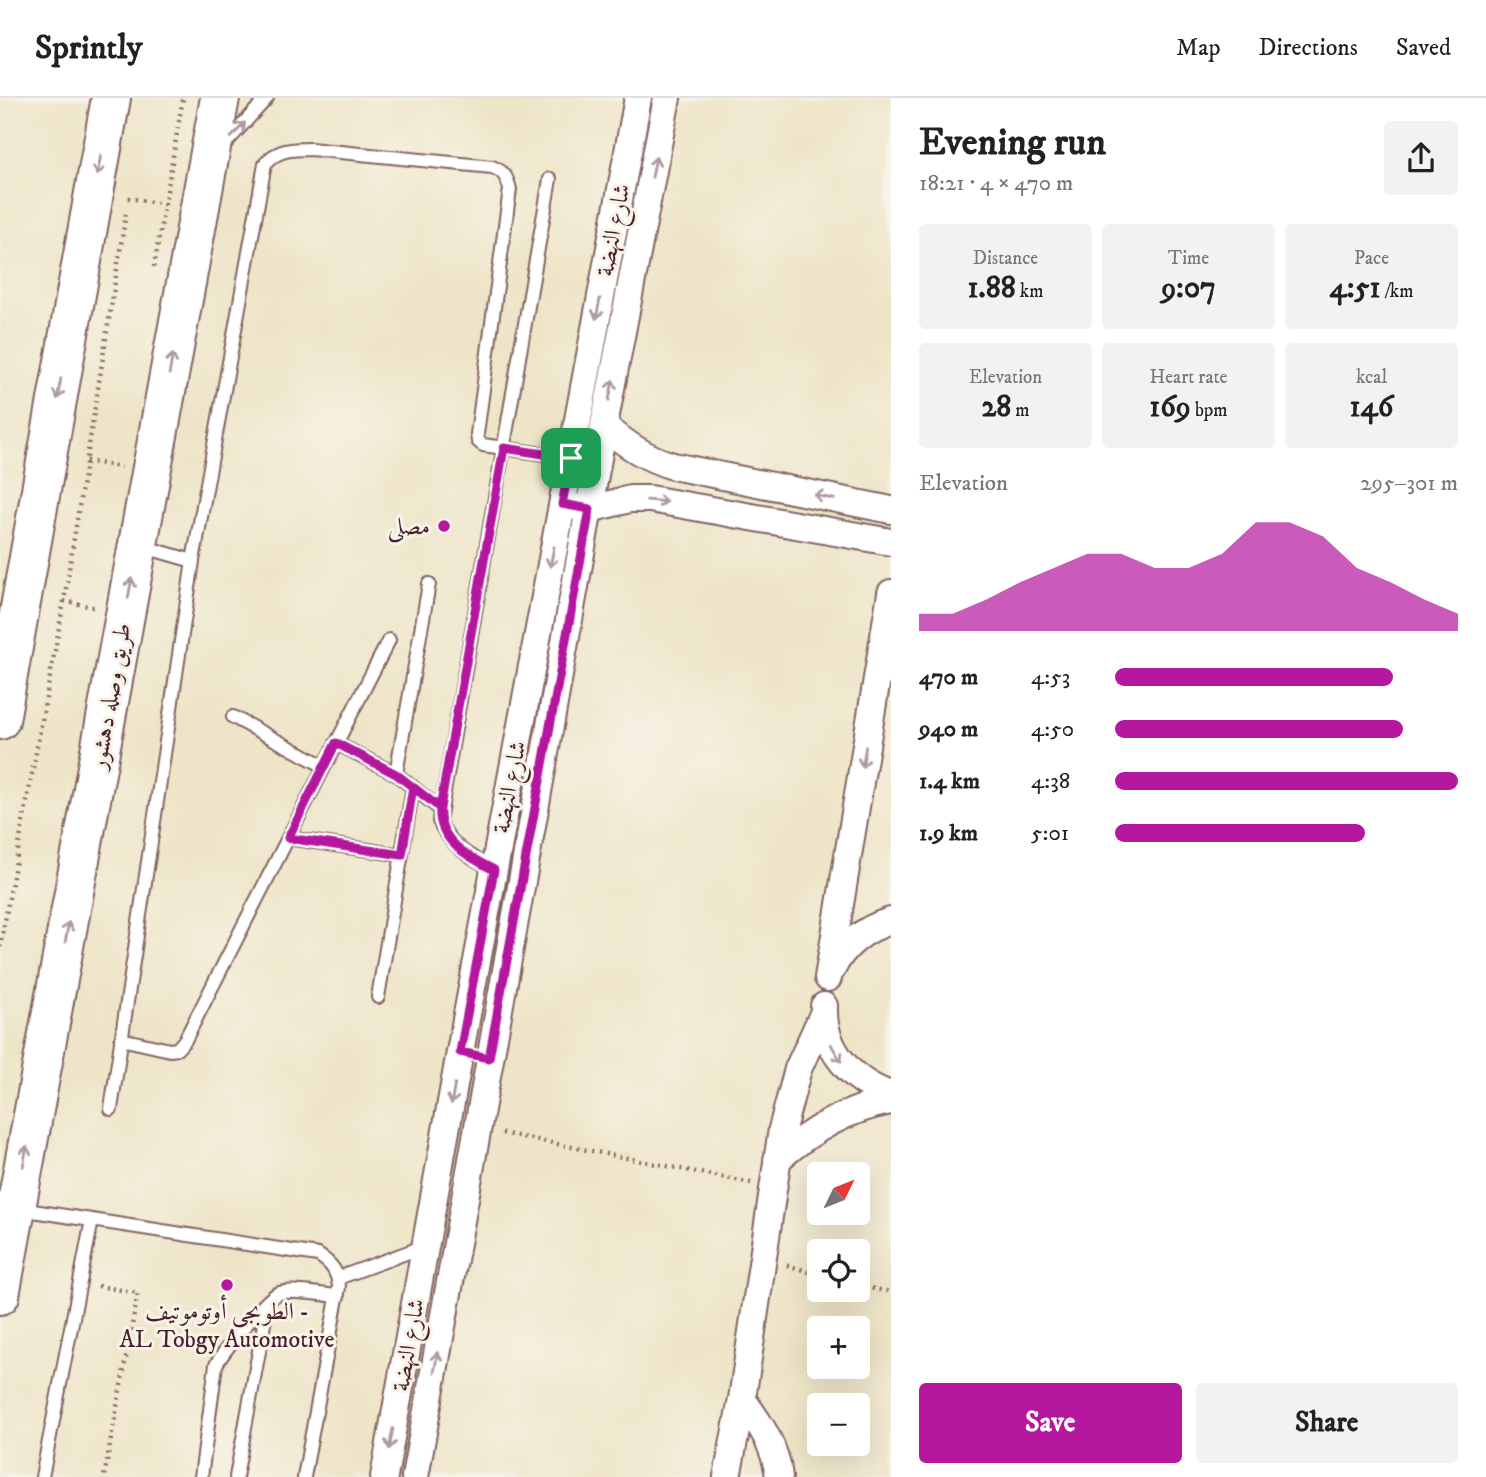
<!DOCTYPE html>
<meta charset="utf-8">
<style>
:root{--surface:#fff;--page:#f2f2f2;--text:#222;--muted:#767676;--line:#e0e0e0;--accent:#b5179e}
body{margin:0;font-family:"IM FELL DW Pica",Amiri,serif;background:var(--page);color:var(--text);height:100vh;display:flex;flex-direction:column;font-size:26px;white-space:nowrap}
*{box-sizing:border-box;margin:0}
p{font-size:23px;color:var(--muted)}
.icon{flex:none;width:38px;height:38px;fill:none;stroke:currentColor;stroke-width:2;stroke-linecap:round;stroke-linejoin:round}
.map{position:relative;flex:1;overflow:hidden}
.side{display:flex;flex-direction:column;background:var(--surface);width:595px}
.side>*{flex:none}
.needle{width:46px;rotate:47deg}
.fabs{position:absolute;left:807px;top:1064px;display:grid;gap:14px}
.fabs a{display:grid;place-items:center;width:63px;height:63px;border-radius:7px;background:var(--surface);box-shadow:0 7px 28px #0002;font-size:35px}
.pin{position:absolute;display:grid;place-items:center;width:60px;height:60px;color:#fff;margin:-30px;border-radius:14px;box-shadow:0 4px 10px #0006}
.round{display:grid;place-items:center;flex:none;width:74px;height:74px;border-radius:7px;background:var(--page)}
.summary{display:flex;align-items:center;justify-content:space-between;height:119px;padding:0 28px}
h1{font-size:38px;font-weight:700;line-height:52px}
.metrics{display:grid;grid-template-columns:repeat(3,1fr);gap:10px;height:119px;padding:7px 28px}
.metrics div{display:grid;align-content:center;border-radius:7px;background:var(--page);text-align:center}
.metrics b{font-size:30px;font-weight:700}
.metrics small{font-size:19px;font-weight:400}
.metrics p{font-size:19px}
.chart{height:196px;padding:14px 28px}
.chart p{display:flex;justify-content:space-between}
.chart svg{width:100%;height:126px;margin-top:7px;fill:var(--accent);opacity:.7}
.button{display:flex;gap:14px;margin-top:auto;padding:14px 28px}
.button a{flex:1;height:80px;border-radius:7px;background:var(--accent);color:#fff;font-size:28px;font-weight:700;line-height:80px;text-align:center}
.button a+a{background:var(--page);color:var(--text)}
ul{padding:0 28px;list-style:none;font-size:23px}
li{display:grid;grid-template-columns:112px 84px 1fr;align-items:center;height:52px}
li i{height:18px;border-radius:9px;background:var(--accent)}
header{display:flex;align-items:center;gap:42px;box-sizing:border-box;height:98px;padding:0 35px;background:var(--surface);border-bottom:2px solid var(--line)}
header strong{font-size:33px}
nav{display:flex;gap:38px;margin-inline-start:auto;font-size:24px}
main{display:flex;flex:1;min-height:0}
.map>svg:first-child{display:block}
</style>
<header>
<strong>Sprintly</strong>
<nav><a>Map</a><a>Directions</a><a>Saved</a></nav>
</header>
<main>
<div class="map">
<svg width="891" height="1379" viewBox="0 0 891 1379">
<rect width="100%" height="100%" fill="#f7f3e8"/>
<filter id="ink" filterUnits="userSpaceOnUse"><feTurbulence type="fractalNoise" baseFrequency=".0143" numOctaves="2"/><feDisplacementMap in="SourceGraphic" scale="14" xChannelSelector="R" yChannelSelector="G"/><feConvolveMatrix kernelMatrix="1 2 1 2 8 2 1 2 1" color-interpolation-filters="sRGB"/></filter>
<filter id="wash" filterUnits="userSpaceOnUse"><feTurbulence type="fractalNoise" baseFrequency=".00686" numOctaves="4" result="noise"/><feDisplacementMap in="SourceGraphic" scale="28" xChannelSelector="R" yChannelSelector="G"/><feGaussianBlur stdDeviation="1.57" result="paint"/><feColorMatrix in="noise" values="0 0 0 0 0 0 0 0 0 0 0 0 0 0 0 0 0 1.4 0 .05"/><feComposite in="paint" operator="in"/></filter>
<g filter="url(#wash)">
<rect width="100%" height="100%" fill="#eee5c8"/>
</g>
<g filter="url(#ink)">
<g fill="none" stroke-linecap="round" stroke-linejoin="round">
<g stroke="#836462" stroke-width="16">
<path id="lane" d="M223,48L267,0
M141,448L193,463L265,66C277,51 293,51 310,51L492,69C504,73 507,80 510,91L477,336L478,343L483,347L571,360
M233,619L324,668
M336,645L396,676L440,711
M396,676L429,486
M288,740L402,757
M494,772C470,759 451,749 439,723L550,81
M378,899L413,689
M121,941L170,952L177,951L185,942L389,542
M111,1011L193,463
M20,1111L318,1157C331,1165 338,1174 339,1189L304,1379
M338,1180L425,1148
M42,1379L92,1122
M201,1379L216,1267C223,1253 265,1202 277,1196C290,1190 323,1197 338,1198
M236,1379L268,1204"/>
</g>
<g stroke="#836462" stroke-width="30">
<path id="street" d="M604,327C625,347 646,360 673,368L891,412
M576,409L590,411L630,401H650L891,444
M832,871C843,847 866,830 891,823
M828,880L891,495
M824,908C822,951 852,984 891,997
M777,1062C810,1032 847,1011 891,1003
M742,1301C759,1324 776,1349 779,1379
M384,1379L460,954L638,0
M415,1379L604,327L667,0
M727,1379L742,1301L782,1031L798,971L824,914"/>
</g>
<g stroke="#836462" stroke-width="42">
<path id="primary" d="M0,622L111,0
M0,1197L220,0"/>
</g>
<path stroke="#836462" stroke-width="4.5" stroke-dasharray="2 5" stroke-linecap="butt" d="M128,100L164,106
M154,169L183,0
M86,363L121,369
M64,503L97,510
M0,849L64,503L126,115
M502,1035L751,1085
M787,1167L819,1177
M98,1188L138,1195L104,1379
M858,1188L891,1194"/>
<use href="#lane" stroke="#fff" stroke-width="12"/>
<use href="#street" stroke="#fff" stroke-width="26"/>
<use href="#primary" stroke="#fff" stroke-width="38"/>
</g>
<defs><path id="oneway-shaft" d="M-6 0H5M1.5-3L5.5 0L1.5 3" fill="none" stroke-width="1.6" stroke-linecap="round" stroke-linejoin="round" transform="scale(1.75)"/></defs>
<g stroke="#ae9aa0">
<use href="#oneway-shaft" transform="translate(238 32) rotate(-47)"/>
<use href="#oneway-shaft" transform="translate(99 67) rotate(100)"/>
<use href="#oneway-shaft" transform="translate(654 69) rotate(-79)"/>
<use href="#oneway-shaft" transform="translate(598 211) rotate(101)"/>
<use href="#oneway-shaft" transform="translate(171 266) rotate(-80)"/>
<use href="#oneway-shaft" transform="translate(59 291) rotate(100)"/>
<use href="#oneway-shaft" transform="translate(611 292) rotate(-79)"/>
<use href="#oneway-shaft" transform="translate(824 399) rotate(-169)"/>
<use href="#oneway-shaft" transform="translate(657 403) rotate(5)"/>
<use href="#oneway-shaft" transform="translate(552 459) rotate(101)"/>
<use href="#oneway-shaft" transform="translate(130 490) rotate(-80)"/>
<use href="#oneway-shaft" transform="translate(864 659) rotate(99)"/>
<use href="#oneway-shaft" transform="translate(67 834) rotate(-80)"/>
<use href="#oneway-shaft" transform="translate(836 955) rotate(60)"/>
<use href="#oneway-shaft" transform="translate(453 996) rotate(100)"/>
<use href="#oneway-shaft" transform="translate(25 1058) rotate(-80)"/>
<use href="#oneway-shaft" transform="translate(436 1264) rotate(-80)"/>
<use href="#oneway-shaft" transform="translate(391 1341) rotate(100)"/>
</g>
</g>
<g fill="none" stroke-linecap="round" stroke-linejoin="round" filter="url(#ink)">
<g stroke="#fff" stroke-width="14">
<path id="route" d="M571,360L504,350L440,710L413,689L402,757L288,740L336,645L396,676L440,710C437,743 469,759 494,772L460,954L489,960L590,411L562,406L571,360"/>
</g>
<use href="#route" stroke="#b5179e" stroke-width="9"/>
</g>
<g fill="#b5179e" stroke="#f7f3e8" stroke-width="2.5">
<circle cx="444" cy="428" r="7"/>
<circle cx="227" cy="1187" r="7"/>
</g>
<g text-anchor="middle" stroke-width="6" stroke-linejoin="round" paint-order="stroke">
<g font-size="24" fill="#4a1f2b" stroke="#f7f3e8">
<text transform="translate(613 132) rotate(-79)" y="8">شارع النهضة</text>
<text transform="translate(110 598) rotate(-80)" y="8">طريق وصله دهشور</text>
<text transform="translate(509 689) rotate(-79)" y="8">شارع النهضة</text>
<text transform="translate(408 1247) rotate(-80)" y="8">شارع النهضة</text>
</g>
<g font-size="24" fill="#4a1f2b" stroke="#f7f3e8" text-anchor="end">
<text x="430" y="436">مصلى</text>
<text x="227" y="1221" text-anchor="middle">الطوبجى أوتوموتيف -<tspan x="227" dy="28">AL Tobgy Automotive</tspan></text>
</g>
</g>
</svg>
<div class="fabs">
<a><svg class="needle" viewBox="-14 -14 28 28"><path d="M0-13l5 13h-10z" fill="#e53935"/><path d="M0 13l5-13h-10z" fill="#767676"/></svg></a>
<a><svg class="icon" aria-label="locate" viewBox="0 0 24 24"><circle cx="12" cy="12" r="6"/><path d="M12 2v4M12 18v4M2 12h4M18 12h4"/></svg></a>
<a>+</a>
<a>−</a>
</div>
<div class="pin" style="left:571px;top:360px;background:#1e9e55"><svg class="icon" aria-label="arrive" viewBox="0 0 24 24"><path d="M6 21V4h12l-3 4 3 4H6"/></svg></div>
</div>
<section class="side">
<div class="summary"><div><h1>Evening run</h1><p>18:21 · 4 × 470 m</p></div><a class="round"><svg class="icon" aria-label="share" viewBox="0 0 24 24"><path d="M12 15V3M7 8l5-5 5 5M5 13v7h14v-7"/></svg></a></div>
<div class="metrics">
<div><p>Distance</p><b>1.88<small> km</small></b></div>
<div><p>Time</p><b>9:07</b></div>
<div><p>Pace</p><b>4:51<small> /km</small></b></div>
</div>
<div class="metrics">
<div><p>Elevation</p><b>28<small> m</small></b></div>
<div><p>Heart rate</p><b>169<small> bpm</small></b></div>
<div><p>kcal</p><b>146</b></div>
</div>
<div class="chart"><p><span>Elevation</span>295–301 m</p>
<svg viewBox="0 0 160 44" preserveAspectRatio="none"><path d="M0 44V38L10 38L20 33L30 27L40 22L50 17L60 17L70 22L80 22L90 17L100 6L110 6L120 11L130 22L140 27L150 33L160 38V44z"/></svg>
</div>
<ul>
<li><b>470 m</b>4:53<i style="width:81%"></i></li>
<li><b>940 m</b>4:50<i style="width:84%"></i></li>
<li><b>1.4 km</b>4:38<i style="width:100%"></i></li>
<li><b>1.9 km</b>5:01<i style="width:73%"></i></li>
</ul>
<div class="button"><a>Save</a><a>Share</a></div>
</section>
</main>
